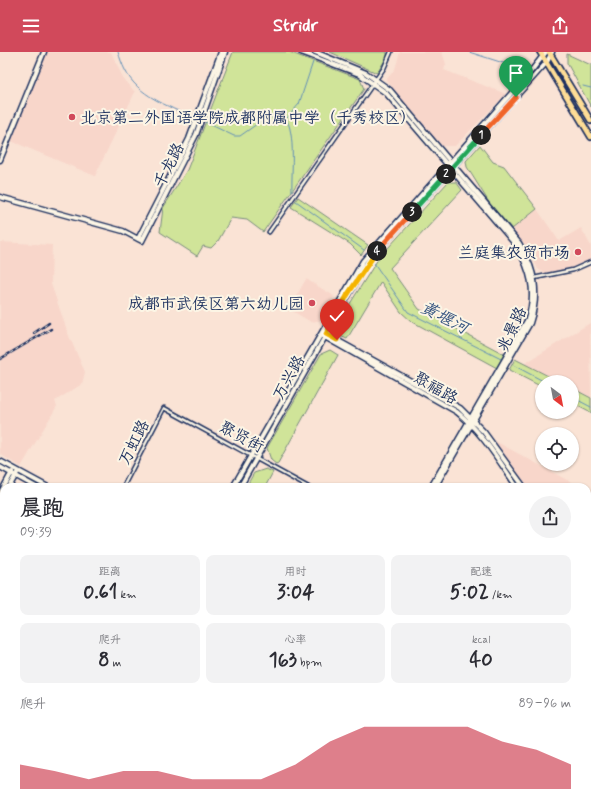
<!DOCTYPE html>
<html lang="zh">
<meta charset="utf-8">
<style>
:root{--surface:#fff;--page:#f2f2f3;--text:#2b2b33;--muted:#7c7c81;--accent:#d1495b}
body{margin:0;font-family:Mynerve,"LXGW WenKai TC",sans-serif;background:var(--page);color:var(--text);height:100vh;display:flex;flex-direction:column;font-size:15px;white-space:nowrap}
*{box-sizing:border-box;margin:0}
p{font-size:13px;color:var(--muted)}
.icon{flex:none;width:22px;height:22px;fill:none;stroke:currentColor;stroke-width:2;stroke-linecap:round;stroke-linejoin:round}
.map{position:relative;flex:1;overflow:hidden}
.drawer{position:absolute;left:0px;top:431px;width:591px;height:324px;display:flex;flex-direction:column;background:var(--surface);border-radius:12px 12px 0 0;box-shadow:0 1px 3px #0004}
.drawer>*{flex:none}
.needle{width:26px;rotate:148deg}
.controls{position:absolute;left:535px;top:323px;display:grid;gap:8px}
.controls a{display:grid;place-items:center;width:44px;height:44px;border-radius:50%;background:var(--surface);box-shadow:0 1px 3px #0004;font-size:20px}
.pin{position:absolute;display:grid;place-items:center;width:34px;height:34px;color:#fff;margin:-41px -17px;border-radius:50% 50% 50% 0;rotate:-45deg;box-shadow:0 0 4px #0007}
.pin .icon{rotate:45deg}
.km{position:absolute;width:20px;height:20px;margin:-10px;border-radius:50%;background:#222;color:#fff;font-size:11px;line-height:20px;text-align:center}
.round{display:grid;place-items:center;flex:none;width:42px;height:42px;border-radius:21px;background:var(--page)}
.summary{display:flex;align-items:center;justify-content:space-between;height:68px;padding:0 20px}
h1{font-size:22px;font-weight:700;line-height:30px}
.stats{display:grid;grid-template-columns:repeat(3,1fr);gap:6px;height:68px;padding:4px 20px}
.stats div{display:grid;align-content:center;border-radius:8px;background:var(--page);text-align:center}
.stats b{font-size:20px;font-weight:700}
.stats small{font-size:11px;font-weight:400}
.stats p{font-size:11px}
.chart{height:112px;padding:8px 20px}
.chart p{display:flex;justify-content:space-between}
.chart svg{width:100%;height:72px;margin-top:4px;fill:var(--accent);opacity:.7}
header{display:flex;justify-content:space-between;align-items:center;height:52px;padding:0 20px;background:var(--accent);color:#fff;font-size:18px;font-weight:700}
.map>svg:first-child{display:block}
</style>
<header><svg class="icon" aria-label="menu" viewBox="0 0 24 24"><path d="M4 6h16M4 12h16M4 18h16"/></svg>Stridr<svg class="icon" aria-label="share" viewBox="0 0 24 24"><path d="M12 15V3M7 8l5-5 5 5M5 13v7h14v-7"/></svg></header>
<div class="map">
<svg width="591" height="755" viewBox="0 0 591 755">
<rect width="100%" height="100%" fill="#fae3d5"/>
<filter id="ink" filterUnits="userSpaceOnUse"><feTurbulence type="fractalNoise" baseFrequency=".025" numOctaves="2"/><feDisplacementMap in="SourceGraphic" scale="8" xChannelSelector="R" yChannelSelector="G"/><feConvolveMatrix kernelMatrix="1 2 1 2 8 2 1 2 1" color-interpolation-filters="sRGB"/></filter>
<g filter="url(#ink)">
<path fill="#f8d6ca" d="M47,0H111L124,28L135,40L95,124L11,89Z
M400,0H442L446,12L444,18L506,42L455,94H442L386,28L395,17Z
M537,157L559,189L581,176L591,194V207L575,215L551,220L545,221L538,217L527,196L512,177Z
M0,190L52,193L51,232L69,284L85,320L82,332L55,349L57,354L21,415L0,402Z
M306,227L334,244L323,268L311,270L289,257Z
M590,271L591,346L572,336V330H560L524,312Z
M495,389L580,435H528Z
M587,439L591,441V472L587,479Z
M4,454V536L0,534V462Z
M0,545L4,548V647L0,654Z
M589,547H591V755H469L471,751H587V550Z"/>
<path fill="#d0e499" stroke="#768a7c" d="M233,0H289L360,27L364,37L263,180L247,168L231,166L218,189L211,196L203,194L197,204L160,180L163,156L187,118Z
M330,0H387V5L377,21Z
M567,2L591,13V55L567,11Z
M480,93L493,110L504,114L537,157L512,177L490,152L467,115L466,109Z
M448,130H456L462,138L390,216L419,257L504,302L497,316L411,269L401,260L381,230L347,287L340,284L336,274L378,207Z
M298,145L368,193L361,203L350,192L291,155Z
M330,298L338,303L277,413L271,408L267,396L321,302Z
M515,307L560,330H542V335L509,318Z
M572,336L591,346V361L572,351Z
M266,417L273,420L265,435H246L254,421Z"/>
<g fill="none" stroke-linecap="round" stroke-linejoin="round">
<path stroke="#628fb7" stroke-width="1" d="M118,0C120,6 122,12 125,18C138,44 167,53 193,66
M469,0L525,18
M583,34L591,36
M287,66L299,52L313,10
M205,70L234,84H240L264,67L282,62C297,73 291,120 292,139
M296,149L364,198
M374,211L408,260L501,307
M513,313L545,330
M572,345L591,355"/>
<g stroke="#1b2f5e" stroke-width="5.5">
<path id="street" d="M269,180L384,16L391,0
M534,226L573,218L591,210
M123,435L164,356L308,435
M0,541L4,543
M0,664L4,657
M0,677L4,679
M152,751L160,755
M371,751L378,755
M340,755L342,751"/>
</g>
<g stroke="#1b2f5e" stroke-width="7">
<path id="secondary" d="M301,0L359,22L386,41L516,193C530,217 537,239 528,267L431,435
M315,0L366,21L390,38L519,191C535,217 540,241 530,271L435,435
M0,108L44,0
M0,145L123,179L142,189L196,83L225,0
M138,187L189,87L221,0
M324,281L460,356L484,380L524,435
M323,284L457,360C482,380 499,409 517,435
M0,409L48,435
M0,415L36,435
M9,435L17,421
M233,435L363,209L532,18L546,0
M240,435L365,214L376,200L547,10L552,0
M0,442L12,420
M0,452L4,445
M587,520L591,523
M587,528L591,531
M51,755L53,751
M55,755L57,751
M59,755L61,751
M64,755L66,751
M246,755L249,751
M251,755L253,751
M437,755L440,751
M460,755L462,751"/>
</g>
<g stroke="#1b2f5e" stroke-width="8">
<path id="primary" d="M540,0L591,85
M549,0L591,69
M587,500L591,493
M587,514L591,507
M444,755L446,751
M451,755L453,751"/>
</g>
<g stroke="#1b2f5e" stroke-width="8">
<path id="highway" d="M455,755L457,751"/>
</g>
<use href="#street" stroke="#fcf5e5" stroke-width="2.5"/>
<use href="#secondary" stroke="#fcf5e5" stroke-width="4"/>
<use href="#primary" stroke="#fedd96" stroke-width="4.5"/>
<use href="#highway" stroke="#fedd96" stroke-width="5"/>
<g stroke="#1b2f5e" stroke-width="2.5">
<path id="rail" d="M34,281L49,271
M0,307L51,277"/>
</g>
<use href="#rail" stroke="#fcf5e5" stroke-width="1" stroke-dasharray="3" stroke-linecap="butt"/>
</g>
</g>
<g fill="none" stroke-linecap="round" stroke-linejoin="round" filter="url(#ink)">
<g stroke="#fff" stroke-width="8">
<path id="split-1" d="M481,83L516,45"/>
</g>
<g stroke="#fff" stroke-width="8">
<path id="split-2" d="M446,122L481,83"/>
</g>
<g stroke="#fff" stroke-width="8">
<path id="split-3" d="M412,160L446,122"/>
</g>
<g stroke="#fff" stroke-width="8">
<path id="split-4" d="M377,199L412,160"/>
</g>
<g stroke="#fff" stroke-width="8">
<path id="split-5" d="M348,242L377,199"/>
</g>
<g stroke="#fff" stroke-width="8">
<path id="split-6" d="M337,288L326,282L348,242"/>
</g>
<use href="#split-1" stroke="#f0652b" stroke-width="5"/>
<use href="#split-2" stroke="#22a559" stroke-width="5"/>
<use href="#split-3" stroke="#22a559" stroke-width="5"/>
<use href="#split-4" stroke="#f0652b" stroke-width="5"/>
<use href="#split-5" stroke="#f5b400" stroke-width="5"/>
<use href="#split-6" stroke="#f5b400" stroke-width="5"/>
</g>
<g fill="#d1495b" stroke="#fcf5e5" stroke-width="1.5">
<circle cx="72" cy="65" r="4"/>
<circle cx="578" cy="200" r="4"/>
<circle cx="312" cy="251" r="4"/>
</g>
<g text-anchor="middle" stroke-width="4" stroke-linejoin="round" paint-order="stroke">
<g font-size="16" fill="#1b2f5e" stroke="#fcf5e5" text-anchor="end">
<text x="80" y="71" text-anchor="start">北京第二外国语学院成都附属中学（千秀校区）</text>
<text x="570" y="206">兰庭集农贸市场</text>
<text x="304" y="257">成都市武侯区第六幼儿园</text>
</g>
<g font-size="16" fill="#1b2f5e" stroke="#fcf5e5">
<text transform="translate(168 113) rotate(-63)" y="6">千龙路</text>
<text transform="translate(511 277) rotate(-65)" y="6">兆景路</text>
<text transform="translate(288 325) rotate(-61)" y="6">万兴路</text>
<text transform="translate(436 335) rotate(30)" y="6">聚福路</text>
<text transform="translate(242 384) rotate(28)" y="6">聚贤街</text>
<text transform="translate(133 390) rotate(-63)" y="6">万虹路</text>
</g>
<g font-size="17" font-style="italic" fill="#385783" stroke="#fcf5e5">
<text transform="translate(445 265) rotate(27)" y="6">黄堰河</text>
</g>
</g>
</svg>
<div class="controls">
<a><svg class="needle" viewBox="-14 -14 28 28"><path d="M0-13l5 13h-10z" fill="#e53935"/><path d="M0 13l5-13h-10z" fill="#7c7c81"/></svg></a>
<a><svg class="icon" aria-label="locate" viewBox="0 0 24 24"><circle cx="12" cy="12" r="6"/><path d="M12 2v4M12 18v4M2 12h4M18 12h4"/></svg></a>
</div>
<div class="pin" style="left:516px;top:45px;background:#1e9e55"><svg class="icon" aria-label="arrive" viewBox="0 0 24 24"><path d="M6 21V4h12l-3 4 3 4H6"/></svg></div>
<div class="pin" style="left:337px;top:288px;background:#d93025"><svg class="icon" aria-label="check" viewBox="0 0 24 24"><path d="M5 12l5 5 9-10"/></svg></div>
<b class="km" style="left:481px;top:83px">1</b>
<b class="km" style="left:446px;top:122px">2</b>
<b class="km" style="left:412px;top:160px">3</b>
<b class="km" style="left:377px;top:199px">4</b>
<section class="drawer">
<div class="summary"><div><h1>晨跑</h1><p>09:39</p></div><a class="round"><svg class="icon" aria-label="share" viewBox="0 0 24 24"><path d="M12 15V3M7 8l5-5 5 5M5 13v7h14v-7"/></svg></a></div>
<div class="stats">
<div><p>距离</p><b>0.61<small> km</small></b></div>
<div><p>用时</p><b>3:04</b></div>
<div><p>配速</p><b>5:02<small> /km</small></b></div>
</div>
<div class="stats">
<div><p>爬升</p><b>8<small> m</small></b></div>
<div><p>心率</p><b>163<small> bpm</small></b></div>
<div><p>kcal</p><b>40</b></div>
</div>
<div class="chart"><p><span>爬升</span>89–96 m</p>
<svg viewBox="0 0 160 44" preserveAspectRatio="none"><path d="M0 44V29L10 33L20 38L30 33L40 33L50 38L60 38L70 38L80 29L90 15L100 6L110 6L120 6L130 6L140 15L150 20L160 29V44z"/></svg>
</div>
</section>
</div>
